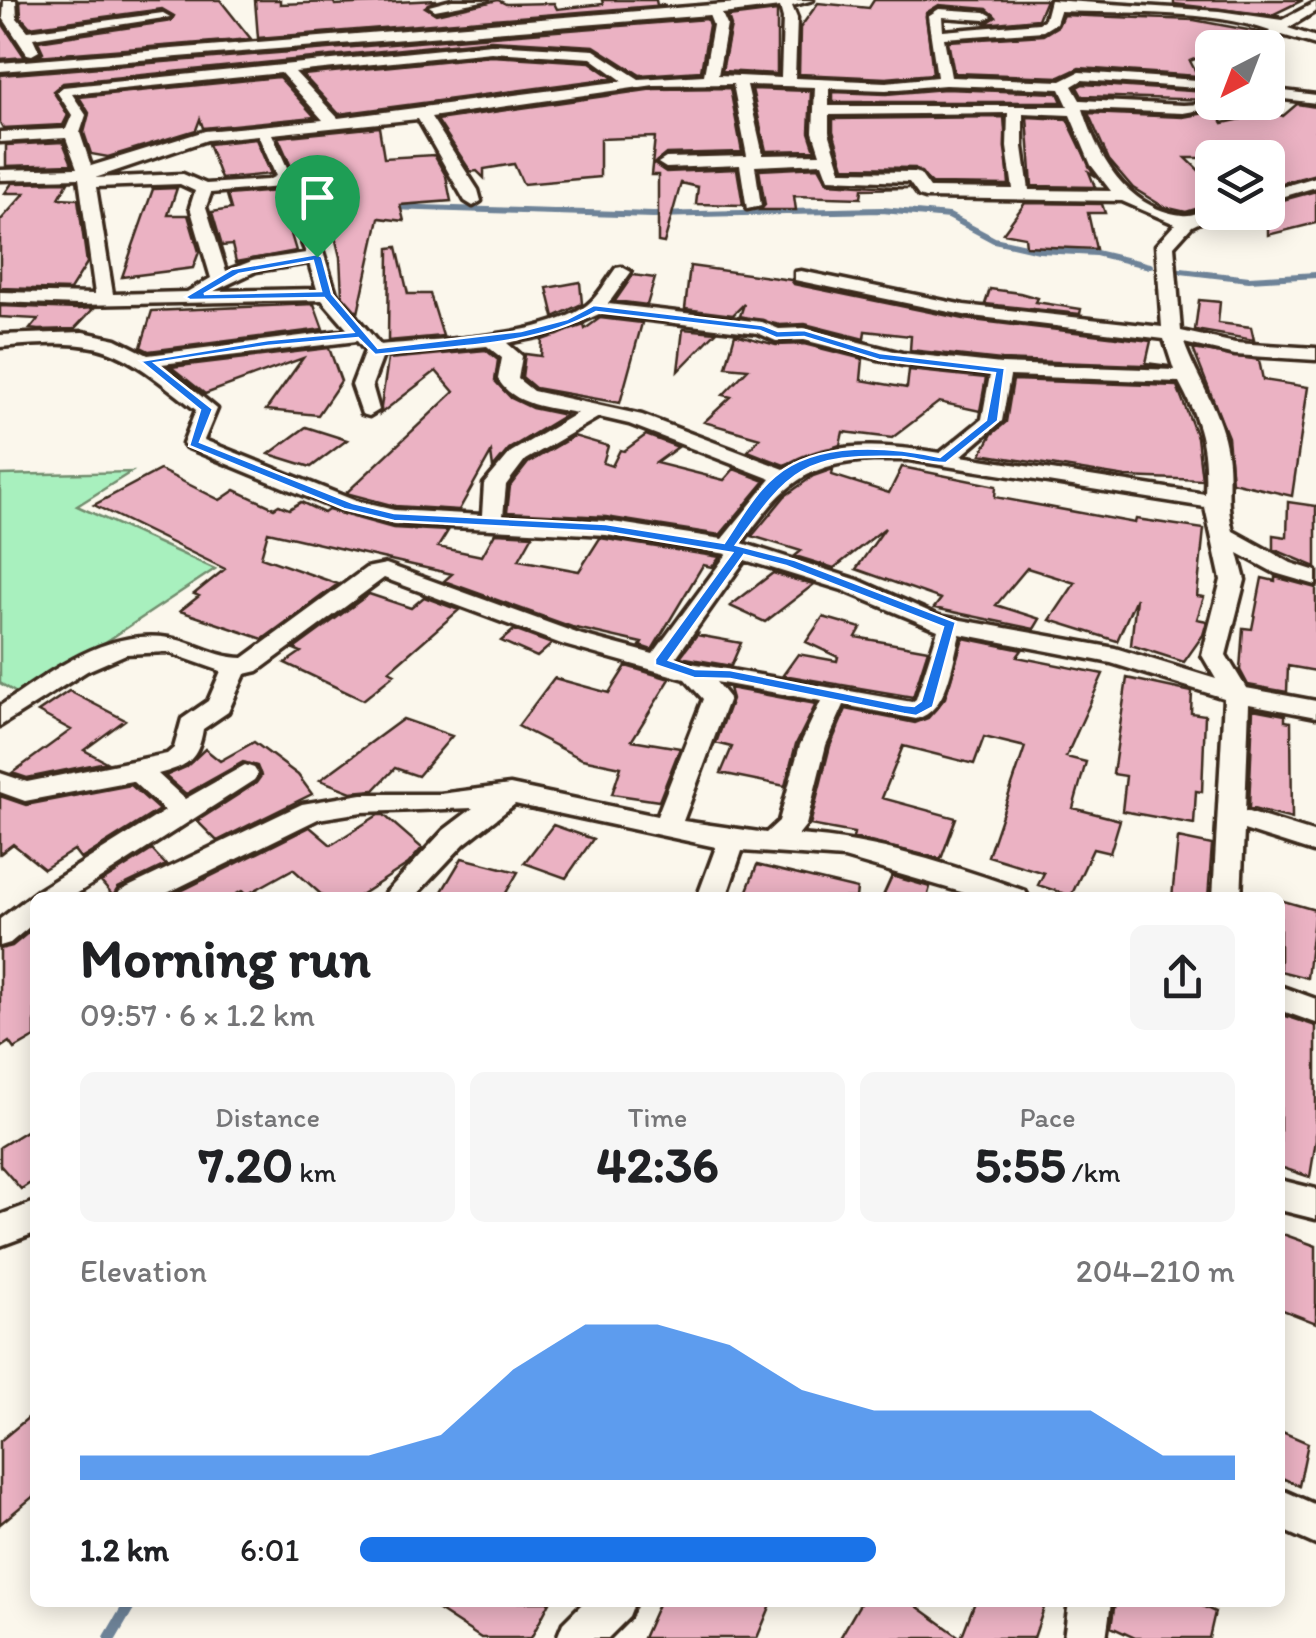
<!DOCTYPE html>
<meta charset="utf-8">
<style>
:root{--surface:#fff;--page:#f6f6f6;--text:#202124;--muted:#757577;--accent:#1a73e8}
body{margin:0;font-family:Itim,sans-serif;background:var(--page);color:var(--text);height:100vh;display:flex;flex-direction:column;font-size:38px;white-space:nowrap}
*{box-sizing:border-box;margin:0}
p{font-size:32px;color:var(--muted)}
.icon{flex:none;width:55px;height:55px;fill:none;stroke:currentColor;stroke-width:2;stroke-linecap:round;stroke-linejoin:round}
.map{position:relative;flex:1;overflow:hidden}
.drawer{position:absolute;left:30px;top:892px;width:1255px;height:715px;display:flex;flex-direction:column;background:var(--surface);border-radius:15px;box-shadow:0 5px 25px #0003}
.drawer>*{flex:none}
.needle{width:65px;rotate:222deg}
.fabs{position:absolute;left:1195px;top:30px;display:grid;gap:20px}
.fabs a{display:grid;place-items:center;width:90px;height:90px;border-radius:15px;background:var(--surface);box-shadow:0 5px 25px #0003;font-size:50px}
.pin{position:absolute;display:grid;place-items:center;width:85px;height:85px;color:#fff;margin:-102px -42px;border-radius:50% 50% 50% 0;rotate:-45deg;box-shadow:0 0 10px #0007}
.pin .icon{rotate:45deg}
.round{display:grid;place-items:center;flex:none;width:105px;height:105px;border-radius:15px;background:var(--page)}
.overview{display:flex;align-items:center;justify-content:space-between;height:170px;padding:0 50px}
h1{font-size:55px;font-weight:700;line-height:75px}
.figures{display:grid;grid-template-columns:repeat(3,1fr);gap:15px;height:170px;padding:10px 50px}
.figures div{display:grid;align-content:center;border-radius:15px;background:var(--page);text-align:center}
.figures b{font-size:50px;font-weight:700}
.figures small{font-size:28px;font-weight:400}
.figures p{font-size:28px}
.chart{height:280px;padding:20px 50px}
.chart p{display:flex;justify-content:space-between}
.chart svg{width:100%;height:180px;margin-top:10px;fill:var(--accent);opacity:.7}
ul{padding:0 50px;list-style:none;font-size:32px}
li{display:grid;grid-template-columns:160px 120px 1fr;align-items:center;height:75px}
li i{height:25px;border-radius:12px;background:var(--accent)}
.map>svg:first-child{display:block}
</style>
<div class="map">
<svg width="1316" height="1638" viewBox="0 0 1316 1638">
<rect width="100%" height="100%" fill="#fbf7ec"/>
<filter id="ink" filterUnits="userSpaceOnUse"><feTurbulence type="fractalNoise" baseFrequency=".01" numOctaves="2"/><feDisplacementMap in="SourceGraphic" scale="20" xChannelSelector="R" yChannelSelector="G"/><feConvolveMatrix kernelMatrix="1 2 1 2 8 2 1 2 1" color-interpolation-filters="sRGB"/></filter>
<g filter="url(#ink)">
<path fill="#a8f0be" stroke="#728d6e" stroke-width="2.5" d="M131,472L77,506L215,569L23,697L0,683V475Z"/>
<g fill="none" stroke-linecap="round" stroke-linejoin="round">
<path stroke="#6e8398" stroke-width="6" d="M389,207L653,215L882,210L949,216L994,240L1039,250L1096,253L1150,266
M1181,271L1249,279L1316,275"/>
<path stroke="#6e8398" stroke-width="12" d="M110,1638L131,1602"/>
</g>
<path fill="#ebb2c3" stroke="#3b2a1e" stroke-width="2.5" d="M20,0H220L251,39L37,56L43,52L38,41L171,21L174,16L162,9L30,27L21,17Z
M255,0H280V4L334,2L335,5L437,0L425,7L436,14L498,0L506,4L554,3L557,9L603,4L602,0H656L657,5H666L258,38Z
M874,0H1046L1038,19L985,24L996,17L987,9L939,5L926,13L933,74L886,78L799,74L800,28L818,3L869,8Z
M1174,0H1303L1274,14L1280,16L1174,4Z
M777,11V74L722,71L731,26L728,17Z
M1063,15L1194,20L1264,33L1257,40L1240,36L1212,46V52L1190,61L1198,76L1079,68L1060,77L954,73L948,41L1043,35L1058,26Z
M707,19L709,25L701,71L640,75L594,46L491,40L63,83L53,91L68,115L63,125L3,128L0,123V75Z
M0,20L24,56L26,57L0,59Z
M491,56L590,62L613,78L339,114L303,75Z
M279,77L315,117L203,128L200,119L196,130L108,157L91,154L84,133L89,113L79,97Z
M1083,84L1207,92L1211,100L1082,96L1077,87Z
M730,88L742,152L666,154L654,164L666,172L737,169L743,205L696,204L698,187L681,183L664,243L658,242V175H651L655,137L600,139V177L523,184L514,164L484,169V178L477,171L471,172L437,120L654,89Z
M752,89L811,91L809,132L815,150L766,151Z
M945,89L1058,93L1062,102H833V92L886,94Z
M1297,104L1316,107V174L1268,187V158H1186L1212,183V204L1186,212L1164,207L1133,188L1109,160L1088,113L1183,117L1216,111L1223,123L1273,112L1283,116Z
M1004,117L1009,185L932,184L915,168L844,167L833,131V119Z
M1027,117L1067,119L1094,175L1089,172L1095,187L1032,186Z
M379,127L384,158L434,155L446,176L451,201L400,205L404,221L379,218L358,313L342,295L340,257L328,208L310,210L278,137Z
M256,139L271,174L221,179L208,144Z
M63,142L72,164L6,166V145Z
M819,167L828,183L909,188L862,189L861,198L794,196L796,210H760L765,205L759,170Z
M68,182L59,198L78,199L87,263L70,290L0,288V221L25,193H5L12,183Z
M177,188L168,215H188L199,252L193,268L122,277L153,189Z
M278,191L296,251L236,262L232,245L222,246L212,212L231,209L227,195Z
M1316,191V223L1268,235V204Z
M1025,203L1102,204L1105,213H1088L1096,249L1026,246L1025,237L1003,233Z
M397,247L408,294H430L443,336L388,341L389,248Z
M690,266L791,280L794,284L964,319L1151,341L1146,363L1169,366L1001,360L910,350L911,336L865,331L864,339L805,324L780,325L740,316L744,304L733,315L685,309Z
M633,275L655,278L647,305L615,301Z
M580,282L582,304L554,317L547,288Z
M990,289L1020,293L1038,298L1036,302L1081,309L1080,314L985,304Z
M1199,300L1220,302L1218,323L1251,327L1254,340L1195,330Z
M314,304L323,329L149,351L141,347L152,311Z
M0,306L78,309L94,308L74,329L38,330L30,329L38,319L0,317Z
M600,318L642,323L620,403L535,388L522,377L525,354L541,356L542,340L584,325L585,329Z
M683,329L716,332L678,371Z
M735,334L776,345L804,344L863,359L861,380L907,388L909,370L986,378L980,411L939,402L892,438L843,432L840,445L784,465L748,451L760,438L704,422L731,397L723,395L748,369L726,367Z
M329,348L341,381L318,415L266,410L303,358L205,394L171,367Z
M1193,349L1259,360L1263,380L1308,387L1292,496L1232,482L1228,437Z
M486,350L498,360L495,381L511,398L532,408L565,415L509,449L493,468L491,453L459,510L395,506L346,493L454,392L436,371L380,414L388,359Z
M1013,380L1177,386L1197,437L1202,480L1126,477L981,454L992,434L1006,422Z
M306,427L347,440L311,467L269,454Z
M646,435L678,447L656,463L724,480L734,469L765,481L720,535L606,517L507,512L510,486L528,463L574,436L608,446L603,463L612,466L620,450L624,451Z
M902,467L996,486L995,497L1135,523L1136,519L1204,529L1197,596L1204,597L1197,619L1207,621L1203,635L1184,662L1131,645L1136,598L1117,641L1050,620L1075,583L1027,568L996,605L1040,619L1034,629L934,608L941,599L856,569L885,528L834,568L795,556L801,551L752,536L785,496L813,476L833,469L832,475L889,493Z
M160,470L220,500L235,490L274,508L279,505L289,509L301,502L324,513L328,510L393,528L448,531L438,547L482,556L495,533L533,535L519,560L579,571L600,538L720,557L712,567L703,565L652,650L640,646L642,643L572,627L444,581L452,574L268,532L261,557L338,584L263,639L180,611L199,596L194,594L225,569L94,505Z
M1288,502L1316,506V567L1273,549V535L1287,537Z
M773,573L813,585L765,622L730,606Z
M1275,577L1316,588V671L1288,666L1287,692L1248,685L1240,670L1243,628L1252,629L1262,578L1275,581Z
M369,594L411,608L424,597L459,610L389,671L395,674L363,700L285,663L301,652L294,649Z
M823,617L861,628L856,637L928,650L913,697L783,675L798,654L837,661L838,657L806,642Z
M514,630L552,644L537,657L501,641Z
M699,632L697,635L741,643L731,666L680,657Z
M963,638L1022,650L1017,657L1103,674L1066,757L1086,762L1073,808L1120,820L1110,853L1093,849L1071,896L1038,885L1044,873L988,856L1025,747L984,737L974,764L903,746L882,798L956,818L941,859L853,838L854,833L810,825L830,746L846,709L915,723L928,718L945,698Z
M626,666L670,679L632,740L680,748L659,801L612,794L621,767L582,759L518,726L554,678L609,693Z
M1127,678L1192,692L1191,713L1205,715L1202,792L1196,791L1194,824L1122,811L1126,776L1113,774Z
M729,688L816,704L796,744L785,786L721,773L732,747L716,743L732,699Z
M69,691L125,720L84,750L106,762L27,778L12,773L71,730L38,712Z
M1253,709L1285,715V721L1291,722L1292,819L1249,808Z
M403,719L452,736L418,776L395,768L374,790L351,792L320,780Z
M254,742L298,775L312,794L217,841L197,821L256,783L261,776L257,766L243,762L186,794L165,776L186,767L205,749L220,761Z
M131,785L159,810L81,859L74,850L44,869L13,844L0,854V796L26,805Z
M378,815H384L422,848L408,864L356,898H325L293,869L246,895L242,891L229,898H167L310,827L331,845Z
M553,825L593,839L566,878L524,863Z
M1178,838L1212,845L1208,898H1172Z
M152,850L166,865L118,888L113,896L101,882Z
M462,858L518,872L503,898H438Z
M757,865L857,889L856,898H744Z
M892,876L930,887L927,898H882Z
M1280,900L1315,910L1307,978L1280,971Z
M35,927V1037L14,1049L9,1042L0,1048V949L12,946Z
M1280,1014L1316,1026V1140L1310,1177L1280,1167Z
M26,1131L35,1142V1180L21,1189L0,1165V1147Z
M1280,1233L1316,1246V1323L1280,1309Z
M35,1412V1495L0,1524V1441Z
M1280,1431L1308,1443L1299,1486L1280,1477Z
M426,1602H550L531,1638H481Z
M659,1602H772L757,1638H643Z
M861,1602H911L961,1638H840Z
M975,1602H1046L1034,1638H961Z
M1115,1602H1194L1215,1612L1209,1638H1135L1111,1627Z"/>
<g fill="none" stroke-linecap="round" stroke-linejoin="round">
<g stroke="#3b2a1e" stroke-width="7">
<path id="minor" d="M4,0H16L17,18L28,31L163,13L170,17L33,38L39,51L32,55L27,54L3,18Z
M452,0H488L435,10L429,6Z
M774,0H813L792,6L797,18L795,78L886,82L937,77L928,16L939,9L985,12L992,16L985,20L942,17L943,31L1039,23L1045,19L1050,0L1219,11L1282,20L1316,2V11L1288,28L1316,37V45L1282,35L1268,50L1256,48L1270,31C1210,9 1127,14 1060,11L1056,23L1043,31L944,38L951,77L1061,81L1079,72L1212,81V89L1082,80L1072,86L1080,100L1183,105L1246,102L1183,113L1083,109C1098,157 1126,208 1182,215C1191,217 1203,210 1212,207V212H1221L1192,226L1174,246L1181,331L1235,343L1316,348V360L1235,355L1184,343C1197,379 1222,414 1227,453C1231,482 1225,500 1233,531L1291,563L1316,571V585L1275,573L1238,553L1245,580L1226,655L1246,688L1316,701V717L1249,704L1245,811L1316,833V853L1244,830L1241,898H1213L1224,698L1111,663L960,634C952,663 948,711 916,719L844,705L826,745L806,825L798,835C877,840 951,865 1025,891L1029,898H982L844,858L742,851L726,898H697L716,847L515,804L464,844L413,898H381L444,830L473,808L362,812L318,819L157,898H116L120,891L302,804L362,794H440L510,785L657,816L703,699L685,679L564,645L384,578L258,671L245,674L228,712L203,729C198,760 188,766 158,774L185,799L245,765L254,768L258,774L254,780L70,898H35V922L10,943L0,946V919L37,891L165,811L132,781L25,801L0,792V773L27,782L167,754L174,748L182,719L208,701L221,671L167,652L126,654L87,671L0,726V706C50,673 105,628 169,638C194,642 217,658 243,658L366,568L386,564L582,635L653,654L727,554L606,535L394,524L341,511L186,447L183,443L196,410C114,345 106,338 0,347V335L83,332L116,339L148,355L348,330L322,300L78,305L0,302V292L95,294L79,178L0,180V170L77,168L66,138L0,142V132L66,129L72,115L57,92L63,87L491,44L594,50L639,79L704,75L713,25L709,15L0,71V63ZM780,7L783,18L781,78L718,75L727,25L722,14ZM491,52L591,58L623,81L338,118L295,72ZM281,73L323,120L205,131L91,166L80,133L86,115L72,94ZM733,84L747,156L666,158L658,163L666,168L740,165L747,209L761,206L755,166L822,163L828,179L909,182L919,196L925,198L1122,201L1175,224L1156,245L1162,327L964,305L801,271L795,272V280L964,315L1164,339L1174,370L1001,364L902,353L804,328L779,329L762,322L608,304L631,272L622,267L616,268C607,280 599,296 587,305C544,338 435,340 380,345L336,293L318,236L272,134L418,119L465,201L473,206L481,201L478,190L431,117L654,85ZM747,85L815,87L813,132L820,154L763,155ZM945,85L1060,89L1068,106H829V88L886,90ZM1008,113L1007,147L1013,189L930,188L920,174L914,172L841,171L829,132V115ZM1023,113L1070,115L1091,165L1111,191L1029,190L1023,147ZM258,135L276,176L268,180L206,184L183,174L95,178L207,140ZM180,184L195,191L190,207L211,278L187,292L113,294L96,187ZM280,187L306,253L252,261L226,271L206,207L211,193ZM309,263L317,289L214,291L256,271ZM599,314L758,333L776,341L804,340L902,365L990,375L982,419L940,453C890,445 828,439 784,469L642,415L533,391L518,379L522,356L507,343L557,333ZM357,341L365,351L352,385L362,414L369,416L379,410L372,385L383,356L487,346L502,358L498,379C514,406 548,407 577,413L511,452L484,484L482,515L394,510L356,501L204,440L217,409L162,364ZM1010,376L1179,382C1201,423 1207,447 1205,494L961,456L1002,421ZM599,417L629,424L771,479L722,539L606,521L503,516L506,485L525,460ZM873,460H909L1205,507L1221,580L1202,655L1216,679L1115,648L939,616L858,580L742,543C781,488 803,463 873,460ZM745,560L842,590L938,630L916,699L912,702L674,660ZM716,682L821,701L800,745L779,821L766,833L683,821L729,698Z
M1268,89L1316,95V103L1268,97Z
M1316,177V187L1268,201V191Z
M1280,986L1316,999V1023L1280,1010Z
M1280,1180L1316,1189V1219L1280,1210Z
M35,1202V1233L0,1246V1215Z
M1280,1489L1316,1505V1545L1280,1529Z
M584,1602H635L629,1617L608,1638H557L563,1623Z
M1069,1602H1111L1106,1638H1064Z"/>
</g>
<use href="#minor" fill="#fbf7ec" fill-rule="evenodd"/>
</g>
</g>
<path fill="#1a73e8" stroke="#fff" stroke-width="2.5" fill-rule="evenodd" d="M317,254L322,257L332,294L378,348L521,331L567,319L594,305L762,325L778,331L804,330L880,353L1005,368L998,421L946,463C931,464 916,458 901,457C804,454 790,469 736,545L795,560L956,622L933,707L916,716L904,714L730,679L694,678L655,665V659L732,553L606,532L394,521L344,509L189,446L200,410L140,361L268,340L353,332L324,298L190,300L185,297L232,269ZM313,261L321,291L204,294L239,274ZM596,312L760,331L776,338L804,337L879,360L995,373L986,420L940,457C889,446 818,440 775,476C754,493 739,521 724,543L606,524L394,513L353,503L200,442L213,409L155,363L268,346L358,338L375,355C448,346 531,348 596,312ZM744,555L786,566L943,627L921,701L914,706L904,705L730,670L695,669L669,660Z"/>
</svg>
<div class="fabs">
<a><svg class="needle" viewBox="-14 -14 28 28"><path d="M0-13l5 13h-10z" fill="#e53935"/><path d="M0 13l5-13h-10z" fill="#757577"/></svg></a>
<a><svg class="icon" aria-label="layers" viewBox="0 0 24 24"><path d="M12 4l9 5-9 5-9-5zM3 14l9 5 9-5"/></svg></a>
</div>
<div class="pin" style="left:317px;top:257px;background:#1e9e55"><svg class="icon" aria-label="arrive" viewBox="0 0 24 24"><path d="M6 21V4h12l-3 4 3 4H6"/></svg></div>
<section class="drawer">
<div class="overview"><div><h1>Morning run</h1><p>09:57 · 6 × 1.2 km</p></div><a class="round"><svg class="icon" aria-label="share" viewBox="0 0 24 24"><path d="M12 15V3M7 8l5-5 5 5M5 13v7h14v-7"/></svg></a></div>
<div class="figures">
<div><p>Distance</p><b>7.20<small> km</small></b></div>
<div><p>Time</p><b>42:36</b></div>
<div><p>Pace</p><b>5:55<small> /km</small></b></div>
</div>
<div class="chart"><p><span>Elevation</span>204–210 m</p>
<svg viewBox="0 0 160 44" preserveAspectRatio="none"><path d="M0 44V38L10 38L20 38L30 38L40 38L50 33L60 17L70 6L80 6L90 11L100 22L110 27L120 27L130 27L140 27L150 38L160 38V44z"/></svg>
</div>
<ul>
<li><b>1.2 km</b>6:01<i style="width:59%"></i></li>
</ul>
</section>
</div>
